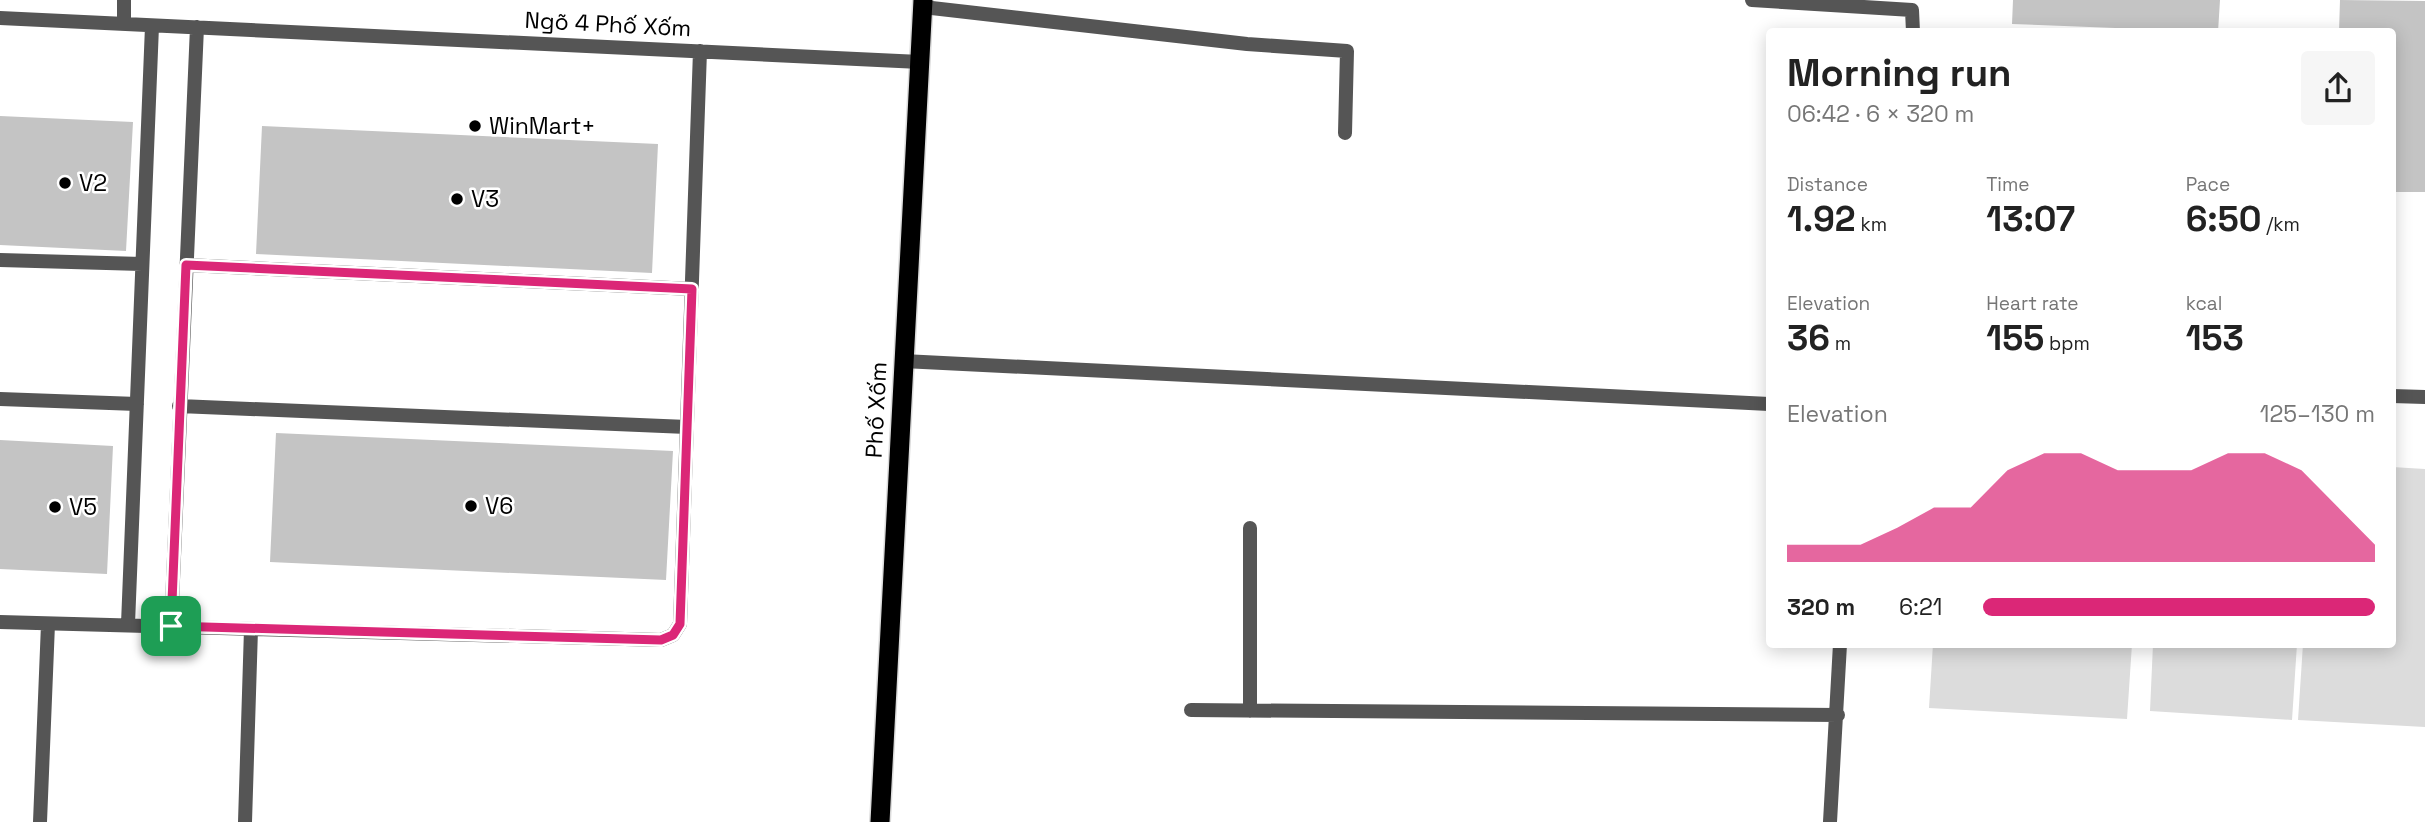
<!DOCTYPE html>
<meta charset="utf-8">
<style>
:root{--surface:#fff;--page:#f6f6f6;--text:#222;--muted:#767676;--accent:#db2777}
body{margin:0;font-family:"Space Grotesk",sans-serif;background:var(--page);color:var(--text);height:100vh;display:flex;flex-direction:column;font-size:26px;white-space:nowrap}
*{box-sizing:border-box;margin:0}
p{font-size:23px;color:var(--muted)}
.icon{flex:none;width:38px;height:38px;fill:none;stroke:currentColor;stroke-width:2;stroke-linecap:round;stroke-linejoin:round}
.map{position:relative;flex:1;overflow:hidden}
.sheet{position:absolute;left:1766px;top:28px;width:630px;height:620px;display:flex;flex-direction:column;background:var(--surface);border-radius:7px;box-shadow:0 4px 18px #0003}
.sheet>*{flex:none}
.pin{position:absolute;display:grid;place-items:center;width:60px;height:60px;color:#fff;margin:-30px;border-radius:14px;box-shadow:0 4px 10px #0006}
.round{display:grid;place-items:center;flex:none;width:74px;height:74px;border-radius:7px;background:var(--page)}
.headline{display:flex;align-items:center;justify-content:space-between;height:119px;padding:0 21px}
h1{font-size:38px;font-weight:600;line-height:52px}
.metrics{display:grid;grid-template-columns:repeat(3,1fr);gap:10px;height:119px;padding:7px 21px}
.metrics div{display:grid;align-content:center}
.metrics b{font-size:35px;font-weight:600}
.metrics small{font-size:19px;font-weight:400}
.metrics p{font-size:19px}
.chart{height:196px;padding:14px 21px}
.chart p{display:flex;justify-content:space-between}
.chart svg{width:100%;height:126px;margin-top:7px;fill:var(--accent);opacity:.7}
ul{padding:0 21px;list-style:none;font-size:23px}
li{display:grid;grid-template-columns:112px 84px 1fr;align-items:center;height:52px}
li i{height:18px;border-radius:9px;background:var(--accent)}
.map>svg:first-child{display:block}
</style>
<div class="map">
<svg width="2425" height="822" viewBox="0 0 2425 822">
<rect width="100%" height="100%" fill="#fff"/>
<path fill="#dcdcdc" d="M2392,467L2425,469V727L2298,720L2303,644H2392Z
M1933,644H2132L2127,719L1929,708Z
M2153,644H2297L2292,720L2150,711Z"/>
<path fill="#c4c4c4" d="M2013,0H2220L2218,32L2012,24Z
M2340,0L2425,1V192H2392V32H2339Z
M0,116L133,122L126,251L0,245Z
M262,126L658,144L652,273L256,254Z
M276,433L673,451L666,580L270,562Z
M0,440L113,446L107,574L0,569Z"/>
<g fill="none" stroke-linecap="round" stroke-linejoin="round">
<g stroke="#dbdbdb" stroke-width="22">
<path id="trunk" d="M880,822L923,0"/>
</g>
<path stroke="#555" stroke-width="14" d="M1752,0L1912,10L1913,32
M923,7L1247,44L1347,51L1345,133
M0,18L920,62
M124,24V0
M0,260L142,264
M186,265L692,289
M903,361L1769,404
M2392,396L2425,397
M0,399L137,404
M179,406L687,427
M1250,528V711
M0,622L661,640L673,635L680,624L700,51
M128,624L152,26
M171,626L197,27
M1191,710L1838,715
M40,822L48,624
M245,822L251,629
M1830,822L1840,644"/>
<use href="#trunk" stroke="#000" stroke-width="19"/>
</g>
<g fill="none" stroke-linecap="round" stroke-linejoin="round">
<g stroke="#fff" stroke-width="14">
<path id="route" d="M186,265L692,289L680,624L673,635L661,640L171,626Z"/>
</g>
<use href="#route" stroke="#db2777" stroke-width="9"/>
</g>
<g fill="#000" stroke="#fff" stroke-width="2.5">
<circle cx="475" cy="126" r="7"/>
<circle cx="65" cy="183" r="7"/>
<circle cx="457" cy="199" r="7"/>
<circle cx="471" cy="506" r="7"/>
<circle cx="55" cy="507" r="7"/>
</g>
<g text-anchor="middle" stroke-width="5" stroke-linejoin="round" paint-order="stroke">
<g font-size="23" fill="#000" stroke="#fff">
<text transform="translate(608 24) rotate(3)" y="8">Ngõ 4 Phố Xốm</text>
<text transform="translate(876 410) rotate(-87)" y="8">Phố Xốm</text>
</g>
<g font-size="23" fill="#000" stroke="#fff" text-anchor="start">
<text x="489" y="134">WinMart+</text>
<text x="79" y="191">V2</text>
<text x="471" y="207">V3</text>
<text x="485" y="514">V6</text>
<text x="69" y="515">V5</text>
</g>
</g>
</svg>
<div class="pin" style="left:171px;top:626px;background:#1e9e55"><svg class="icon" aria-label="arrive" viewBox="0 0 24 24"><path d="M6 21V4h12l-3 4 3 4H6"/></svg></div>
<section class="sheet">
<div class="headline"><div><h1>Morning run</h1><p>06:42 · 6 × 320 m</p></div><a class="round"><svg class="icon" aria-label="share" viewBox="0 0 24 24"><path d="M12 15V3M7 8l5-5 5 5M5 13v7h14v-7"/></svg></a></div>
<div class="metrics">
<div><p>Distance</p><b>1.92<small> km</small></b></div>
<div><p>Time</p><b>13:07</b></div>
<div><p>Pace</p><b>6:50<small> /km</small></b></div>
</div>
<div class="metrics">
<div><p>Elevation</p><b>36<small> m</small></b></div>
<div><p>Heart rate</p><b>155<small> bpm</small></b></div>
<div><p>kcal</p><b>153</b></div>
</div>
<div class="chart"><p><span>Elevation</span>125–130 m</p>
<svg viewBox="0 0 160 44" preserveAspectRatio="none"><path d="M0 44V38L10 38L20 38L30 32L40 25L50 25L60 12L70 6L80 6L90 12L100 12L110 12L120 6L130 6L140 12L150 25L160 38V44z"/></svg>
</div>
<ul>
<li><b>320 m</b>6:21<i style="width:100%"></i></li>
</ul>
</section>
</div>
